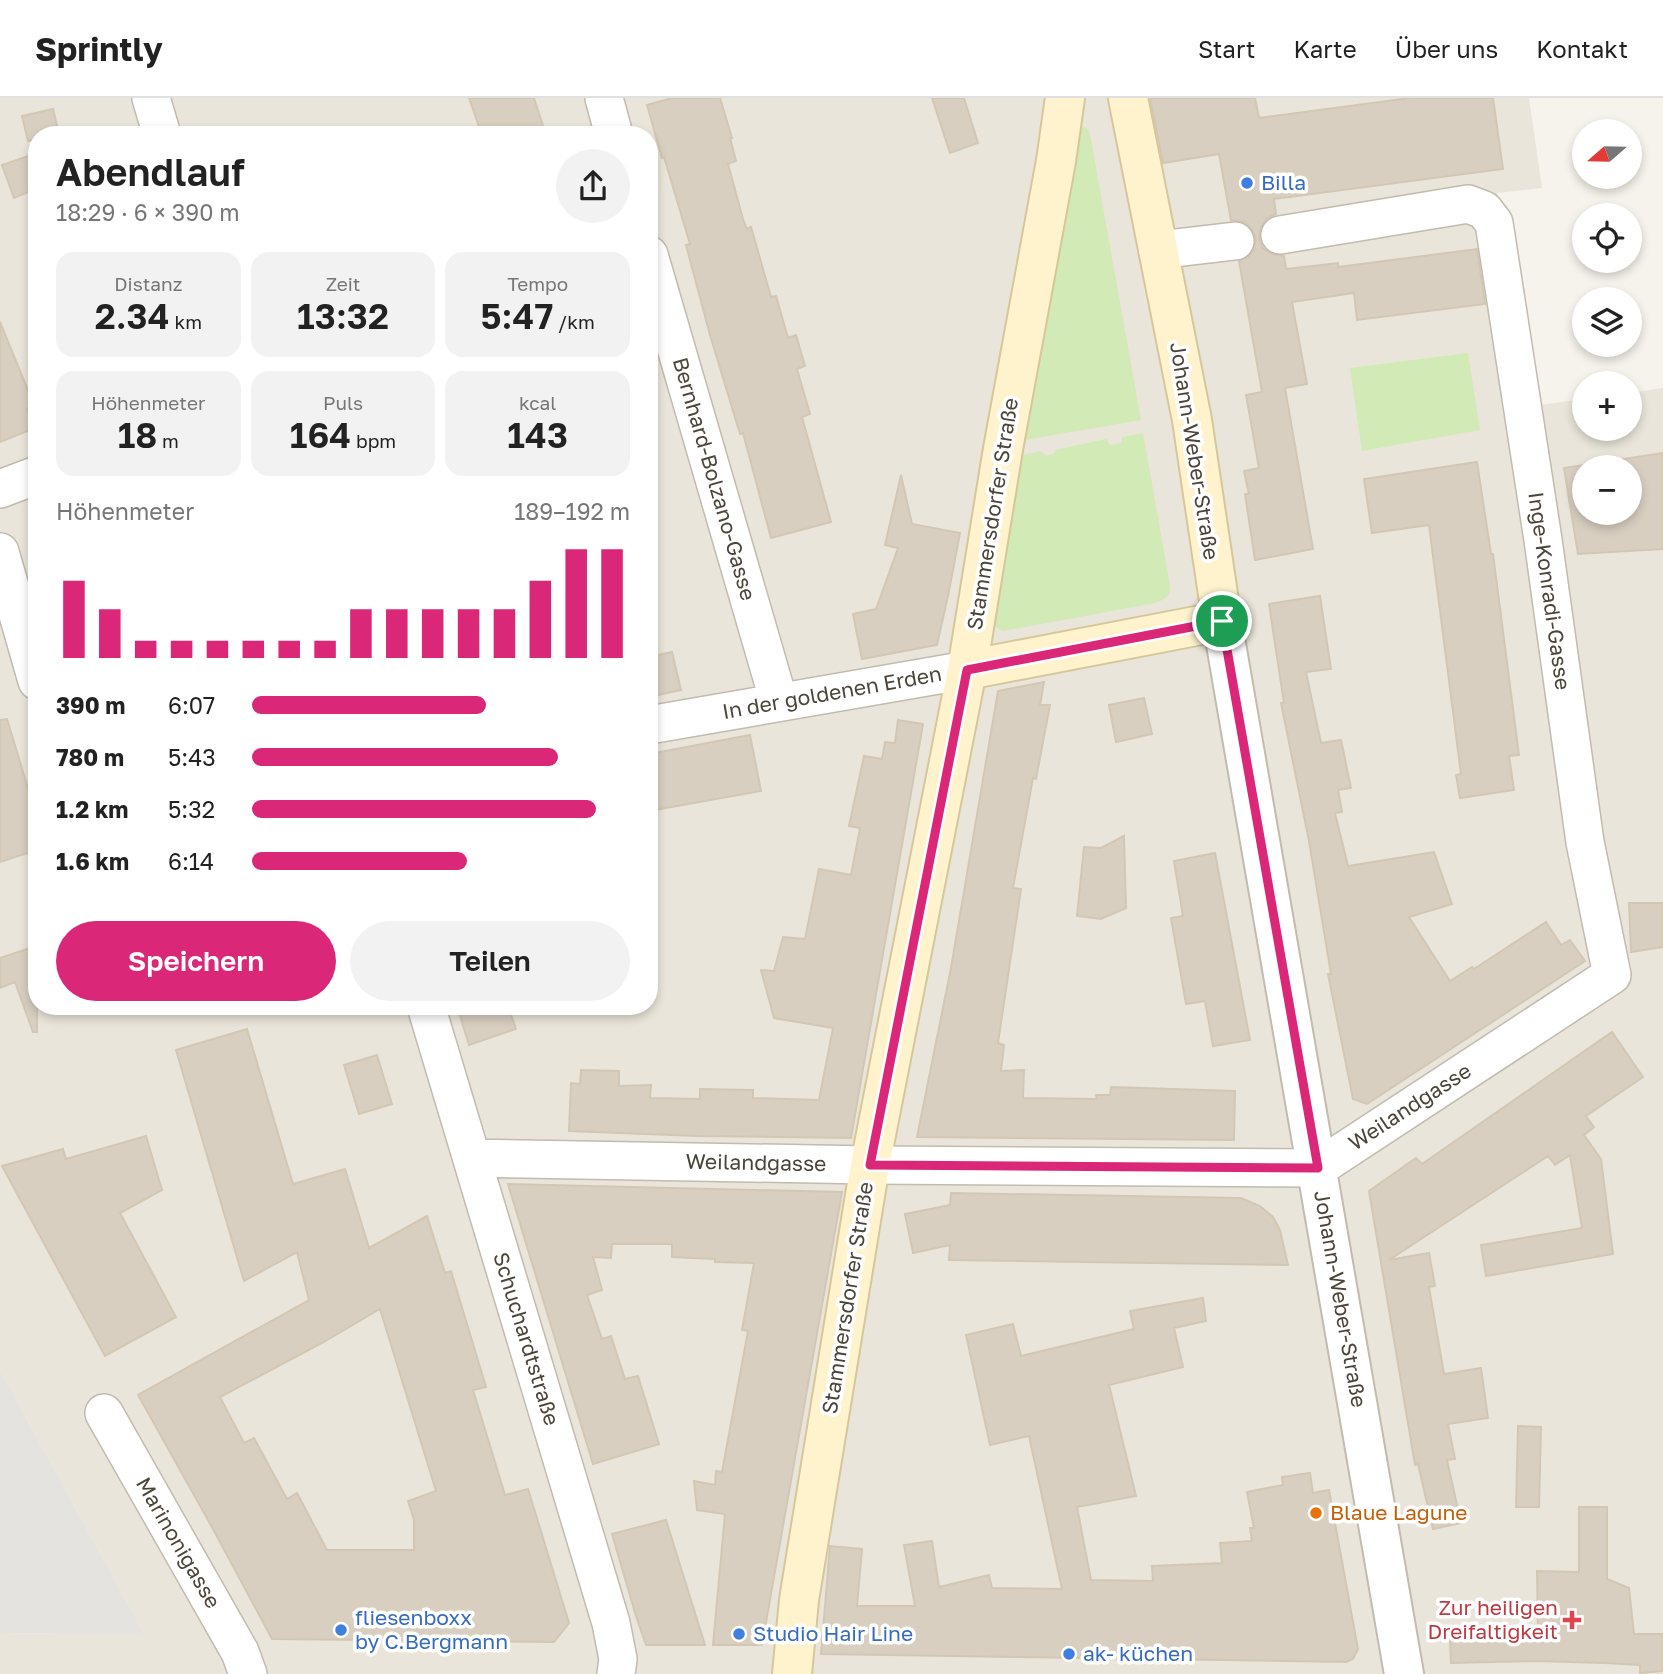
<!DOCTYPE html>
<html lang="de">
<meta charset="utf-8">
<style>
:root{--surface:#fff;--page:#f2f2f2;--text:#222;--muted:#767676;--line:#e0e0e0;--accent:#db2777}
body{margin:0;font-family:"Golos Text",sans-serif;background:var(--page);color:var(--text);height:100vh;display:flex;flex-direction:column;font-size:26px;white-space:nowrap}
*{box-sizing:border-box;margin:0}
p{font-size:23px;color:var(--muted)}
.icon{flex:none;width:38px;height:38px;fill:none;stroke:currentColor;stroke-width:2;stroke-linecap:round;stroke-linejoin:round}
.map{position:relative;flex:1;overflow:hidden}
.panel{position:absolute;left:28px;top:28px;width:630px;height:889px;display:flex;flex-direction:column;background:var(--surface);border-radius:28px;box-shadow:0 4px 10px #0003}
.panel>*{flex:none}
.needle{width:46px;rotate:250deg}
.tools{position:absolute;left:1572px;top:21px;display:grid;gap:14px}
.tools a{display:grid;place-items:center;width:70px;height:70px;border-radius:50%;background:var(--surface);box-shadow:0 4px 10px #0003;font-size:35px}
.pin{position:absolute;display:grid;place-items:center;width:60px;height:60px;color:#fff;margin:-30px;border:4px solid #fff;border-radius:50%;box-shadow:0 2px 7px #0007}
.round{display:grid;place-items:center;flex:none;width:74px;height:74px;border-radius:37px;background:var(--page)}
.summary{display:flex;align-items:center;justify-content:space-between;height:119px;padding:0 28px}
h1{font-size:38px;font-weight:600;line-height:52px}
.stats{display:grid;grid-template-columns:repeat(3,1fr);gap:10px;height:119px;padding:7px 28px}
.stats div{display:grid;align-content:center;border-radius:18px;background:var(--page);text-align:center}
.stats b{font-size:35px;font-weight:600}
.stats small{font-size:19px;font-weight:400}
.stats p{font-size:19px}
.chart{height:196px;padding:14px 28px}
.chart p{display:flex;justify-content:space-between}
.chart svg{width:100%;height:126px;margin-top:7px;stroke:var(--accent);stroke-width:6}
.cta{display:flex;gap:14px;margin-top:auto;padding:14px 28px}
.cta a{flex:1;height:80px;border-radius:42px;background:var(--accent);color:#fff;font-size:28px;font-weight:600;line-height:80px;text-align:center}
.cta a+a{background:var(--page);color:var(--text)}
ul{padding:0 28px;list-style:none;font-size:23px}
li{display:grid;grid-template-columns:112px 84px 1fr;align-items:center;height:52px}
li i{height:18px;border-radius:9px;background:var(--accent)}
header{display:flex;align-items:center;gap:42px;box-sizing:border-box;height:98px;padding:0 35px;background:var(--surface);border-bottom:2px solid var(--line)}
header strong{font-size:33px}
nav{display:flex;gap:38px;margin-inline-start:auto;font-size:24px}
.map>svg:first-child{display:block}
</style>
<header>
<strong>Sprintly</strong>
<nav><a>Start</a><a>Karte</a><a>Über uns</a><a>Kontakt</a></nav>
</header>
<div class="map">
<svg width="1663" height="1576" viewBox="0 0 1663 1576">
<rect width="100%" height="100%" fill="#f6f3ec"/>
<path fill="#eae5da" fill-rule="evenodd" d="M0,0H1529L1542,90L1497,95L1532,308L1584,301V331H1629V295L1663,290V1576H0V1535L145,1537L0,1272ZM37,37H649V908H37ZM1584,369H1629V415H1584Z"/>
<path fill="#d2eab5" d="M1086,29L1090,36L1141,322L1025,342L1023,340L1076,50L1081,30Z
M1468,255L1480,332L1362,353L1350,270Z
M1143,335L1170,487C1171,499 1165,501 1155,505L1015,531L1002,533L994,527L991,521L1019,358L1041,353L1046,358L1055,355V352L1106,341L1110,347L1122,345V339Z"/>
<path fill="#e5e3e0" d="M0,1272L145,1537L0,1535Z"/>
<path fill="#d8cfc1" stroke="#d3c7b4" stroke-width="2" fill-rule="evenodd" d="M469,0H534L543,28L518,37H482Z
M672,0H720L732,40H730L736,63L728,66L743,121L747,131L751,129L771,199L776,198L788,240L796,237L805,268L797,271L810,316L802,319L831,424L771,440L743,335L740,336L710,237L686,147L690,146L664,59L662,60L647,7Z
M932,0H964L978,45L950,55Z
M1150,0H1255L1259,20L1410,0H1493L1503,71L1274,101L1276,116L1267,120L1261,129L1259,140L1263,150L1272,156L1284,158L1286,171L1338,165V169L1477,151L1485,206L1357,222L1354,195L1292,204L1307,286L1285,290L1313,451L1255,462L1245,396H1249L1244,373L1259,370L1246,297L1262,294L1239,163L1248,159L1254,152L1256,140L1251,130L1244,124L1231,122L1219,56L1163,65Z
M53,11L59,36L37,37V41L28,43L22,18Z
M37,55V90L14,100L2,67Z
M0,224L34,307L27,310L35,330L0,344Z
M1663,355V451L1578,456L1564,370ZM1584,369H1629V415H1584Z
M1477,364L1491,456H1493L1519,657L1509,658L1514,692L1460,700L1456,677L1461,676L1429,427L1372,435L1364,381Z
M901,377L912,426L960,435L949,493L937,547L862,561L853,516L876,511L898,450L885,447Z
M1320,498L1331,571L1306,574L1321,645L1341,642L1351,690L1338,692L1342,714L1335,715L1348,768L1434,754L1452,806L1409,819L1450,883L1472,869L1474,871L1546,824L1561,847L1570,842L1585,863L1367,1006L1353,1001L1328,876H1331L1309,743L1281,605H1284L1269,506Z
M672,554L681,592L649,599V559Z
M1044,584L1040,607H1050L1036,681L1033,680L1013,790L1021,791L998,945L1004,947L1001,973L1024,972L1023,1000L1097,1001L1096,997H1110L1111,989L1235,993L1234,1042L917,1039L951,870L998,593Z
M1144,600L1152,636L1116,644L1109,607Z
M7,621L37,720V752L0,764V622Z
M898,622L923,626L851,1040L697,1038L569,1033L571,985L580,986L581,972L619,973V988L651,987L650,1000L700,1001V991L753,992V1000L819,1002L833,930L774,920L761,872L774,873L783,839L805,841L819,771L851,777L860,730L849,728L864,658L882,661L885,644L895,645Z
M750,637L761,693L649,713V656Z
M1124,738L1126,810L1101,821L1077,818L1084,749L1101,750Z
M1215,755L1250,942L1213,948L1205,903L1186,906L1171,820L1183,818L1174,763Z
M1629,805H1663V849L1631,854Z
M30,850L37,868V934H33L15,884L0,890V860Z
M457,908H508L516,931L469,947Z
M247,931L293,1086L345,1071L369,1150L427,1118L445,1175L451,1173L486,1289L473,1292L505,1397L528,1391L569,1525L554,1544L272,1541L213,1431L138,1297L309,1202L297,1154L244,1183L176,952ZM380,1211L436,1393L408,1403L414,1422V1452H327L297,1395L287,1401L254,1340L244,1345L220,1299L322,1245Z
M1612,934L1643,979L1586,1018L1594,1029L1584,1037L1601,1061L1613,1156L1486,1178L1481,1147L1582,1130L1570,1057L1555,1067L1548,1058L1389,1162L1429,1155L1435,1188L1429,1189L1444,1276L1481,1270L1488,1320L1448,1326L1455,1361L1447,1362L1461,1425L1433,1431L1418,1366L1415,1367L1369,1093L1416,1060L1422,1066Z
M377,957L392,1006L359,1016L344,967Z
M146,1038L162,1092L120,1115L176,1219L105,1258L2,1068L63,1051L66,1061Z
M508,1086L842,1094L762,1547H713L725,1416L697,1412L694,1383L715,1387L716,1373L722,1374L748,1233L742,1232L754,1165L715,1164V1161L672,1159V1146H612L611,1160L593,1159L602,1192L587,1197L602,1241L611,1238L625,1281L638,1278L659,1346L593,1366Z
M951,1095L1241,1100L1260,1108L1273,1119L1280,1132L1288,1167L949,1162L950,1147L913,1155L905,1116L950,1107Z
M1203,1200L1206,1223L1174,1230L1183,1269L1109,1287L1136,1398L1077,1409L1091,1482L1153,1483L1152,1468L1222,1465L1220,1445L1252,1443L1250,1430H1254L1247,1394L1283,1387L1282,1379L1310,1375L1313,1395L1329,1392L1358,1551L1353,1561L1346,1564L821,1556L830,1448L862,1451L857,1508H915L904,1447L932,1443L939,1489L989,1477L992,1490L1062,1491L1029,1338L990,1347L966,1237L1013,1226L1021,1258L1134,1231L1130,1213Z
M1518,1328L1541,1329L1539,1409H1516Z
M1579,1409H1607V1481L1629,1490L1634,1536H1663V1573L1640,1575V1567L1604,1565L1535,1563L1451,1565L1450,1540L1538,1538L1537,1473L1579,1474Z
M666,1422L705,1547H646L636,1518L612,1436Z"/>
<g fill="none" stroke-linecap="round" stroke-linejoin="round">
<g stroke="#c2bbae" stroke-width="40">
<path id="minor" d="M151,0L162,37
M604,0L614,37
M1158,152L1235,143
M649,157L779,604
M0,391L37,377
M0,454L37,583
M649,627L967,572
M426,908L611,1525L618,1561L616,1576
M472,1060L870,1067L1318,1070L1612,877L1585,744L1543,442L1494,125L1484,112L1468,106L1280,137
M104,1315L240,1554L248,1576"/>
</g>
<g stroke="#c2bbae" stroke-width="42">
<path id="tertiary" d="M1222,523L1404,1576"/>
</g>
<g stroke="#d6c79b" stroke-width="42">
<path id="secondary" d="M967,572L1222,523L1192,322L1128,0
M792,1576L799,1502L870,1067L967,572L1003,351L1056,63L1065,0"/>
</g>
<use href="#minor" stroke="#fff" stroke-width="37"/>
<use href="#tertiary" stroke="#fff" stroke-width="38"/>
<use href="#secondary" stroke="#fff3cd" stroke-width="38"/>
</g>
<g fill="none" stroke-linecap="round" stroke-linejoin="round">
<g stroke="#fff" stroke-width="14">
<path id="route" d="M1222,523L1318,1070L870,1067L967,572Z"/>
</g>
<use href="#route" stroke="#db2777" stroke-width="9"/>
</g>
<g fill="#3f7fe0" stroke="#fff" stroke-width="2.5">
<circle cx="1247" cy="85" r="7"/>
<circle cx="341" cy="1532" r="7"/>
<circle cx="739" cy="1536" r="7"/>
<circle cx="1069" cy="1556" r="7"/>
</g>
<circle fill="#e8710a" stroke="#fff" stroke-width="2.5" cx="1316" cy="1415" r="7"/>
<path fill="#e0444e" stroke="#fff" stroke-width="2.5" d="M1568.5 1511.5h7v7h7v7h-7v7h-7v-7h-7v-7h7z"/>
<g text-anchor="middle" stroke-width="7" stroke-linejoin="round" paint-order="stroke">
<g font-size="21" fill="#366cbe" stroke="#fff" text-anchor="start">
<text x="1261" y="92">Billa</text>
<text x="355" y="1527">fliesenboxx<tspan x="355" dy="24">by C.Bergmann</tspan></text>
<text x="753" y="1543">Studio Hair Line</text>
<text x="1083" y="1563">ak- küchen</text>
</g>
<g font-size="21" fill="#4b4439" stroke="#fff">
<text transform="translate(1194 353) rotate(81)" y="7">Johann-Weber-Straße</text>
<text transform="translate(714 381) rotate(74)" y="7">Bernhard-Bolzano-Gasse</text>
<text transform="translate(993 416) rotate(-81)" y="7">Stammersdorfer Straße</text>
<text transform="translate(1549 493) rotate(82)" y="7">Inge-Konradi-Gasse</text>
<text transform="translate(832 595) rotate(-10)" y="7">In der goldenen Erden</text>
<text transform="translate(1410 1009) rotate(-33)" y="7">Weilandgasse</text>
<text transform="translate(756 1065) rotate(1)" y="7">Weilandgasse</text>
<text transform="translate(848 1200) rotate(-81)" y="7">Stammersdorfer Straße</text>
<text transform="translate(1340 1201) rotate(80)" y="7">Johann-Weber-Straße</text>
<text transform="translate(526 1241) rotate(73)" y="7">Schuchardtstraße</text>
<text transform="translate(178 1445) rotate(60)" y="7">Marinonigasse</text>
</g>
<g font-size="21" fill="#c56008" stroke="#fff" text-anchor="start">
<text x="1330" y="1422">Blaue Lagune</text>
</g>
<g font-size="21" fill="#be3a42" stroke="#fff" text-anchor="end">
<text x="1558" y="1517">Zur heiligen<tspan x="1558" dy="24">Dreifaltigkeit</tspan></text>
</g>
</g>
</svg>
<div class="tools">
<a><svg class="needle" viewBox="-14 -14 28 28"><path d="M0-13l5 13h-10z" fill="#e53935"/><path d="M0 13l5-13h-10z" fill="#767676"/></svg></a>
<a><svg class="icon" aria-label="locate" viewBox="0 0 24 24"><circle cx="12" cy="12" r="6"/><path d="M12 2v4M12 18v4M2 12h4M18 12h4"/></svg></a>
<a><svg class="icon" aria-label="layers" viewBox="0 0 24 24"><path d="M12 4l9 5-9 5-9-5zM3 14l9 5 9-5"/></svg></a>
<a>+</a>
<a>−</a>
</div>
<div class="pin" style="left:1222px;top:523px;background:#1e9e55"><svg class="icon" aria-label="arrive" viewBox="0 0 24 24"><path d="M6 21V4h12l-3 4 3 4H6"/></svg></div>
<section class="panel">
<div class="summary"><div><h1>Abendlauf</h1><p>18:29 · 6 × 390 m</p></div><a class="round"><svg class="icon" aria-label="share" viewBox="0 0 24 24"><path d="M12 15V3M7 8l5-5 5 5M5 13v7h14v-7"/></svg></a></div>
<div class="stats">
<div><p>Distanz</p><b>2.34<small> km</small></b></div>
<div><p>Zeit</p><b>13:32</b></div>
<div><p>Tempo</p><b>5:47<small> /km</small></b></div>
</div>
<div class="stats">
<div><p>Höhenmeter</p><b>18<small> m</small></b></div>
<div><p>Puls</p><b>164<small> bpm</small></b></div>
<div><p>kcal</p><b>143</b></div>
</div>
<div class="chart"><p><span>Höhenmeter</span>189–192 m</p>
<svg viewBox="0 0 160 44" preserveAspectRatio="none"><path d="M5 44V17M15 44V27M25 44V38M35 44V38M45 44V38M55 44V38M65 44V38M75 44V38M85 44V27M95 44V27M105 44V27M115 44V27M125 44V27M135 44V17M145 44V6M155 44V6"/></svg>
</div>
<ul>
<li><b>390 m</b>6:07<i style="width:62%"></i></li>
<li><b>780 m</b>5:43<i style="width:81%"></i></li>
<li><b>1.2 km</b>5:32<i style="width:91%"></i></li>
<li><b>1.6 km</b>6:14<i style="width:57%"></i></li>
</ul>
<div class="cta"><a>Speichern</a><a>Teilen</a></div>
</section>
</div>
